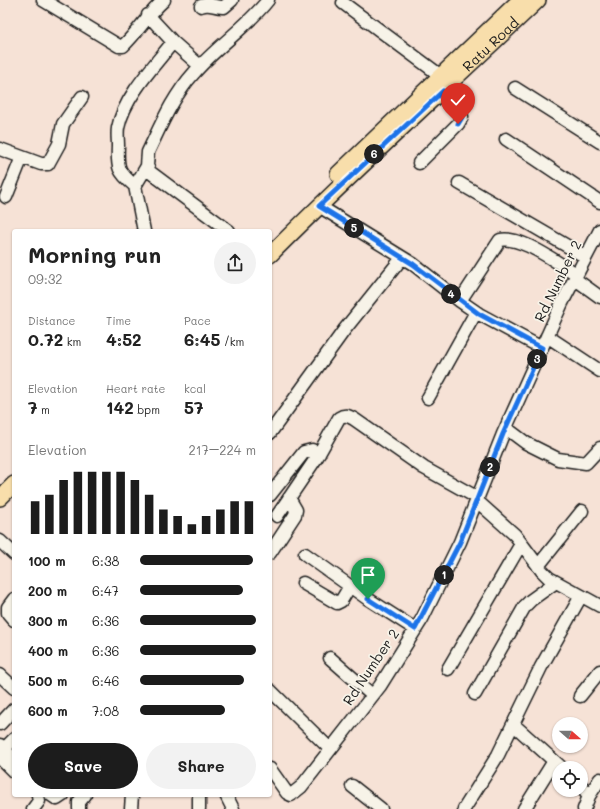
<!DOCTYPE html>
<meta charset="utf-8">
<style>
:root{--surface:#fff;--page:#f2f2f2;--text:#222;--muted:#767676;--accent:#1c1c1c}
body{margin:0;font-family:Mali,sans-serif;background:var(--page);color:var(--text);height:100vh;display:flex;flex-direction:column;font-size:15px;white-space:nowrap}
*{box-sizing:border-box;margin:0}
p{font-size:13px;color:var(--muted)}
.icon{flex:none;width:22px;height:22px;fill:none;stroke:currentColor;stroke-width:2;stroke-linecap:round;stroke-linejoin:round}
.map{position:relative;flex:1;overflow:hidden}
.panel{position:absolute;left:12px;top:229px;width:260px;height:568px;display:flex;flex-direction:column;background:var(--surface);border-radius:4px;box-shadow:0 1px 3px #0004}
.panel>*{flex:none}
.needle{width:26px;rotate:111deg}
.buttons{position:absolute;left:552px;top:717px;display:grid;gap:8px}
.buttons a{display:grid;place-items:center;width:36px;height:36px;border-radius:50%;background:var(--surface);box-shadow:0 1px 3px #0004;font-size:20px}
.pin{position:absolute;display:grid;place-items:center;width:34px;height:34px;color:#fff;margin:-41px -17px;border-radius:50% 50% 50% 0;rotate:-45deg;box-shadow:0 0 4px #0007}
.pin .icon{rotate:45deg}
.km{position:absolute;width:20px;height:20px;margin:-10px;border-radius:50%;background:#222;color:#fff;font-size:11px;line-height:20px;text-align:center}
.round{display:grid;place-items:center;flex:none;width:42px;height:42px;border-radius:21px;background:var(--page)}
.headline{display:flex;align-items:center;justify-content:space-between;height:68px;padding:0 16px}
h1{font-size:22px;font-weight:700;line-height:30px}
.stats{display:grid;grid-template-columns:repeat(3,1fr);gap:6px;height:68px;padding:4px 16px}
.stats div{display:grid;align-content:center}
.stats b{font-size:17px;font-weight:700}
.stats small{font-size:11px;font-weight:400}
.stats p{font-size:11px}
.chart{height:112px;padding:8px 16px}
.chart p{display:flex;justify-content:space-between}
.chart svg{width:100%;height:72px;margin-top:4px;stroke:var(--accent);stroke-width:6}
.cta{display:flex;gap:8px;margin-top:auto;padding:8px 16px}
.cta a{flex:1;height:46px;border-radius:24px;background:var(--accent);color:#fff;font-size:16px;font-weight:700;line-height:46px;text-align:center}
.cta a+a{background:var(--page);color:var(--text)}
ul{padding:0 16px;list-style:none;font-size:13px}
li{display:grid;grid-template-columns:64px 48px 1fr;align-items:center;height:30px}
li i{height:10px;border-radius:5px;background:var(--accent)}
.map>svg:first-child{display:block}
</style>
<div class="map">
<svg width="600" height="809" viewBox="0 0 600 809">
<rect width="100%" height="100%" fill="#f6e2d6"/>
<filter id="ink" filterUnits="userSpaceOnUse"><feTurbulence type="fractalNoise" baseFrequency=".025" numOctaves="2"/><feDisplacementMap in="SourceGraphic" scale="8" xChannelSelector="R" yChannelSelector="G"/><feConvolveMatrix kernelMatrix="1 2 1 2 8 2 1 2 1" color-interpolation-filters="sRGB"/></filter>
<g filter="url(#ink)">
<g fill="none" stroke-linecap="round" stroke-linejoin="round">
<g stroke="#1c1c1c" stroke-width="15">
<path id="minor" d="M43,0L119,46H123C138,32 148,14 164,0
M343,3L441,76
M201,6C210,2 215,8 224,7L232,0
M148,15L173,42L200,66
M515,88L600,142
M506,139L600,202
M0,149L41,164H48L59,144L63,124L82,97
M419,163L458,124L462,117L459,109L443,91
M459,183L586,257
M135,186C118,172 117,168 118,146C118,140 117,133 118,128C124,97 154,66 173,42
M6,197L22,157
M319,206L413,264L460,301L479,314L542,348
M144,231L135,186L147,166
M229,231L150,172L147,166L148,152C161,125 173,96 194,73C217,46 247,27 268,0
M575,279L600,297
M460,301L500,240C521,235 558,264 577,274
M547,336L600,371
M428,398L476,312
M506,428L526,443L558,459L586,463L600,448
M270,433L345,329L402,258
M270,495L304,452L312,450L319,454
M477,501L515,535L542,571L549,578L600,606
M277,516L317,457L339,418C345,414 348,416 354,419L424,468L478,498
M0,541L14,554
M270,553L295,515L296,510L289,498
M305,554L368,599L415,629
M538,566L582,511
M303,583L337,603L341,601L350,586
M14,599L8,607V613L14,620
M330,658L372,695
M448,669L521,544
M0,675L14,688
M270,690L330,749
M475,694L525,606L531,600L556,582
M580,696L600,671
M0,724L14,709
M514,725L562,768
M0,745L14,759
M4,749L14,739
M0,758L14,772
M270,769L287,793L291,795L301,787L380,686L422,619L460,542L503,434L562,303L600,230
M581,785L589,796L584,809
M352,786L381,809
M51,795L57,799L63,795
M199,795V809
M226,795L233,809
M589,796L600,779
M33,809L39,801L38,795
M79,809V802L85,795
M131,809L132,795
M464,809L498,755L541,667L581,596
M524,809L554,761"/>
</g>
<g stroke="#1c1c1c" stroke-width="18">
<g id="major">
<path d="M338,174L520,0"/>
<path id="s1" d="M270,255C357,167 449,85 538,0"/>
<path d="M0,498L14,484"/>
</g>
</g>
<use href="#minor" stroke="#f7f3e8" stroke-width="12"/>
<use href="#major" stroke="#f8deab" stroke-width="15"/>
</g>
</g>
<g fill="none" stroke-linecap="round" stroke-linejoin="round" filter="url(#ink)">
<g stroke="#fff" stroke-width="8">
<path id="route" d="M368,599L415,629L460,542L503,434L542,348L479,314L413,264L319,206L443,91L461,113L462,117L458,124"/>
</g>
<use href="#route" stroke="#1a73e8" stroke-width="5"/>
</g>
<g text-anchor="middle" stroke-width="3.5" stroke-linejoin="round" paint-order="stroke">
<g font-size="14" fill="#1c1c1c" stroke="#f7f3e8">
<text dy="5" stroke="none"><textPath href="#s1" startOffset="305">Ratu Road</textPath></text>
<text transform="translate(558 281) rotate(-64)" y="5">Rd Number 2</text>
<text transform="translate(371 667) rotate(-56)" y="5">Rd Number 2</text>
</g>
</g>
</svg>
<div class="buttons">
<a><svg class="needle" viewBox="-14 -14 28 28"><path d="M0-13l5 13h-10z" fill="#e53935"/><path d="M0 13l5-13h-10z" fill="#767676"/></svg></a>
<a><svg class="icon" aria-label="locate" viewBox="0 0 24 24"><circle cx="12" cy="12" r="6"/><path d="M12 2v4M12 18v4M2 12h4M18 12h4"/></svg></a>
</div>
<div class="pin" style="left:368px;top:599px;background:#1e9e55"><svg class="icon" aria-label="arrive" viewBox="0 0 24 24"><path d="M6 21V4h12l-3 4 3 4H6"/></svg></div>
<div class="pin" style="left:458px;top:124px;background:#d93025"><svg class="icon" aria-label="check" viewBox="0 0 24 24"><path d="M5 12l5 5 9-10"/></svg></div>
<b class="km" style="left:444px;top:575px">1</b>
<b class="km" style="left:490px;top:467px">2</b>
<b class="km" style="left:537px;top:359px">3</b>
<b class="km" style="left:451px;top:294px">4</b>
<b class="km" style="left:354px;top:228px">5</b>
<b class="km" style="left:374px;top:154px">6</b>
<section class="panel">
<div class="headline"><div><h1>Morning run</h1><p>09:32</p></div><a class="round"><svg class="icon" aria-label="share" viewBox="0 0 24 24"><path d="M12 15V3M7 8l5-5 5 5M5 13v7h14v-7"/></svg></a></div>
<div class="stats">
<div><p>Distance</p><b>0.72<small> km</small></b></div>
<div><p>Time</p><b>4:52</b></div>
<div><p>Pace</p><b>6:45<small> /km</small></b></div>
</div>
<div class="stats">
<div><p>Elevation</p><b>7<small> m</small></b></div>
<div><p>Heart rate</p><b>142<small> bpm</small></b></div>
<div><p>kcal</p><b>57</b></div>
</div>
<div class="chart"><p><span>Elevation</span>217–224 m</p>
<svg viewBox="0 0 160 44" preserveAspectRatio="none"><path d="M5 44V24M15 44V20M25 44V11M35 44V6M45 44V6M55 44V6M65 44V6M75 44V11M85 44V20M95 44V29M105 44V33M115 44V38M125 44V33M135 44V29M145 44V24M155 44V24"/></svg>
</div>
<ul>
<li><b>100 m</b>6:38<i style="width:97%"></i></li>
<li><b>200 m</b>6:47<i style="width:89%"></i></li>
<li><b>300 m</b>6:36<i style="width:100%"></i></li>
<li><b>400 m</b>6:36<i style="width:100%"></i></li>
<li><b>500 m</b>6:46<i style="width:90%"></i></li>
<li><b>600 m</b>7:08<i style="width:73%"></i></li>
</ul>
<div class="cta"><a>Save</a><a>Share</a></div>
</section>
</div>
